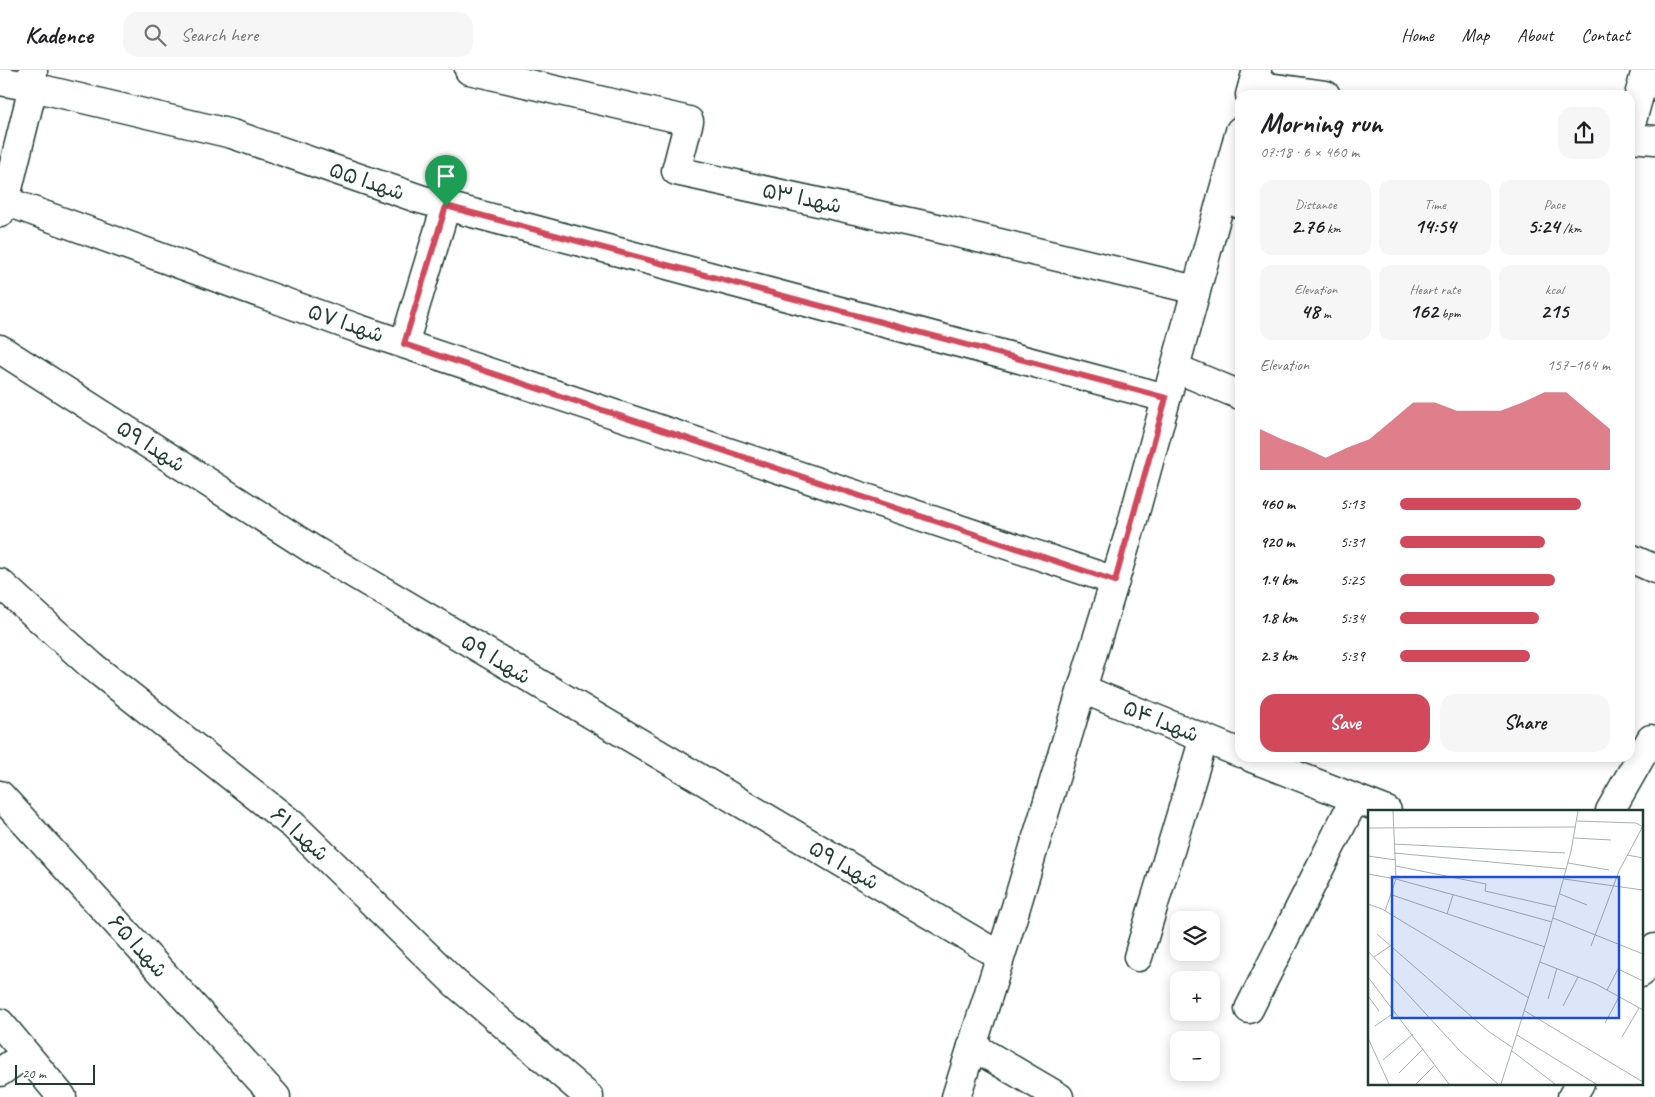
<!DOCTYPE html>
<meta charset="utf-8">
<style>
:root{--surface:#fff;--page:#f6f6f6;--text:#202124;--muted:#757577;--line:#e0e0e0;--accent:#d1495b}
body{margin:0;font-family:Caveat,"Playpen Sans Arabic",sans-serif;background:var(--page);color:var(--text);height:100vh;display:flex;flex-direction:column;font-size:19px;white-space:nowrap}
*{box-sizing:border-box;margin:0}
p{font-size:16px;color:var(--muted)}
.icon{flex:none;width:28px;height:28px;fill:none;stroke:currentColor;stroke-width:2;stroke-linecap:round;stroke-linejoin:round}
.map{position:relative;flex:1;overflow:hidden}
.sheet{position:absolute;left:1235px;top:20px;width:400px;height:672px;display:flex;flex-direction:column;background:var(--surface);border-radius:15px;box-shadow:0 2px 12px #0003}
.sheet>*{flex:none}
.fabs{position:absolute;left:1170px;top:841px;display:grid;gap:10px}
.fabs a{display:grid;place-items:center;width:50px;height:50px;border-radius:10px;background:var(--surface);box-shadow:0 2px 12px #0003;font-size:25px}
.scale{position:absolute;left:15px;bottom:12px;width:80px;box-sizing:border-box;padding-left:5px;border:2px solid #1f3d34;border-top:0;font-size:14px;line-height:18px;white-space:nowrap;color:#1f3d34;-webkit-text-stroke:4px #fff;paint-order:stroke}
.pin{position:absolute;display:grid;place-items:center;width:42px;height:42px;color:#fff;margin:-51px -21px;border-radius:50% 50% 50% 0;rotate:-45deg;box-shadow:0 0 5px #0007}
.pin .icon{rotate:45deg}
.round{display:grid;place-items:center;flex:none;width:52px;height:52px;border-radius:15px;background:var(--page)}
.headline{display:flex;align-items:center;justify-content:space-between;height:85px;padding:0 25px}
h1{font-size:28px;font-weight:600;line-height:38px}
.metrics{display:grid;grid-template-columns:repeat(3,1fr);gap:8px;height:85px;padding:5px 25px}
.metrics div{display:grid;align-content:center;border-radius:12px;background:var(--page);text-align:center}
.metrics b{font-size:21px;font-weight:600}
.metrics small{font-size:14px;font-weight:400}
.metrics p{font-size:14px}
.chart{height:140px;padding:10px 25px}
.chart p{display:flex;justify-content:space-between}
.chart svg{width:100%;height:90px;margin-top:5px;fill:var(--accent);opacity:.7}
.primary-button{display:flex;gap:10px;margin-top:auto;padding:10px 25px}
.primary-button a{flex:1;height:58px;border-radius:15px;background:var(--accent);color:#fff;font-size:20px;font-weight:600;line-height:58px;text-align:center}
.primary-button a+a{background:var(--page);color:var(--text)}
ul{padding:0 25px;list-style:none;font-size:16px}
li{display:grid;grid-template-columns:80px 60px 1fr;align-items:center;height:38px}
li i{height:12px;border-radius:6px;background:var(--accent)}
header{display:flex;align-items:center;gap:30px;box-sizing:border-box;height:70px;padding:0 25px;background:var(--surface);border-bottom:1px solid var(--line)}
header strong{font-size:24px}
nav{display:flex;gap:28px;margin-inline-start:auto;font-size:18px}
.search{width:350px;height:45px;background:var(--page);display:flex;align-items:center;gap:12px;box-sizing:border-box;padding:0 18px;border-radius:15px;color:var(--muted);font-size:19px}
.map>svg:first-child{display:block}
</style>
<header>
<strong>Kadence</strong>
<div class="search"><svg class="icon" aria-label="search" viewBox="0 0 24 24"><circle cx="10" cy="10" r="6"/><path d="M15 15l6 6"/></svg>Search here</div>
<nav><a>Home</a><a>Map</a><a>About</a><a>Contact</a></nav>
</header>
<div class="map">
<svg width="1655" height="1027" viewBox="0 0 1655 1027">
<rect width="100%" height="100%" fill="#fff"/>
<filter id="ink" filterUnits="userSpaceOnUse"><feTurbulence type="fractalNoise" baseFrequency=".02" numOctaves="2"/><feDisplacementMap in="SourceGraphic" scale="10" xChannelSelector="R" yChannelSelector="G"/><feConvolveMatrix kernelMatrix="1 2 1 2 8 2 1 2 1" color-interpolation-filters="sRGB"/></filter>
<g filter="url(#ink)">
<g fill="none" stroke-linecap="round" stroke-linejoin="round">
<g stroke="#1f3d34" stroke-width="31">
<path id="street" d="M33,0V17L232,64L420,129L1166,328
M469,0L689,51L676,101L928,156L1196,220
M0,11L33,17L5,131L0,143
M1253,15L1326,25
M1630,68L1655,70
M1222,127L1240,134
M5,131L359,259L1115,511
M404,274L446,136
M0,279L312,479L1000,886
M1175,298L1240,325
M1630,488L1655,499
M0,513L92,596L293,755L455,913L589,1027
M1082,619L1240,683
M1252,688L1387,741
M0,725L276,1027
M1610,741L1651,669L1655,671
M1138,887L1204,668
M1641,903L1655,878
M1249,939L1355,728
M0,953L62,1027
M972,976L1059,1027
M0,1002L26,984
M1572,1027L1580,1013"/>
</g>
<g stroke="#1f3d34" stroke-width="31">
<path id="secondary" d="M1250,25L1257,0
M1630,58L1646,0
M956,1027L1012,850L1131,457L1240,61"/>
</g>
<use href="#street" stroke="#fff" stroke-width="28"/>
<use href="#secondary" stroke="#fff" stroke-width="28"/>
</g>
</g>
<g fill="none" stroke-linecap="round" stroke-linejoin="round" filter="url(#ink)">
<g stroke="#fff" stroke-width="10">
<path id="route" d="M446,136L1166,328L1115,511L404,274Z"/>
</g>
<use href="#route" stroke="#d1495b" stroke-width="6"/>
</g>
<g text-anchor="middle" stroke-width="4" stroke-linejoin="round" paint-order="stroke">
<g font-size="21" fill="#1f3d34" stroke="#fff">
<text transform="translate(367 111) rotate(19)" y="7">شهدا ۵۵</text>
<text transform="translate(802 128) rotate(12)" y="7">شهدا ۵۳</text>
<text transform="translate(346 253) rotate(19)" y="7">شهدا ۵۷</text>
<text transform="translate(151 376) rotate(33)" y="7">شهدا ۵۹</text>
<text transform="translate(496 589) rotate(31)" y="7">شهدا ۵۹</text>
<text transform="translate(1161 651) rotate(22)" y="7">شهدا ۵۴</text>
<text transform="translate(300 764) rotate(42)" y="7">شهدا ۶۱</text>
<text transform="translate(844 795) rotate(30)" y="7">شهدا ۵۹</text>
<text transform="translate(138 876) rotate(48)" y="7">شهدا ۶۵</text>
</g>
</g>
<g transform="translate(1368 740)">
<rect width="275" height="275" fill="#fff"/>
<path fill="none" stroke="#a5b1ae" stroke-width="1" d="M25,1L28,69L184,112M209,11L268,13L275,17M0,18L208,17M206,28L243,30M26,34L197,43M26,43L198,59M259,45L275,48M0,46L28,50M200,53L241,60M28,56L118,74L117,81L188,97M0,64L28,69L17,101M196,69L275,80M192,84L219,95M24,85L177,137M0,94L14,99L161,188M79,104L85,85M185,108L275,144M9,124L120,221L145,238M223,136L251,61L275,16M0,141L92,241L130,274M6,147L22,136M172,152L228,174L275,200M0,167L81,274M239,180L250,159L275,171M0,186L11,201M180,189L189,158M195,196L210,167M157,201L275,272M237,213L251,187M7,216L27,202M149,225L228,274M254,227L271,198M0,228L21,274M144,241L187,274M15,250L45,224M31,263L55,239M48,274L66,256M133,274L179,129L203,41L210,1"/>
<path fill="#1d4ed8" fill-opacity="0.15" stroke="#1d4ed8" stroke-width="2.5" d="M24,67H251V208H24Z"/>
<rect width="275" height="275" fill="none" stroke="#1f3d34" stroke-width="2.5"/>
</g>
</svg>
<div class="fabs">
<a><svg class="icon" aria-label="layers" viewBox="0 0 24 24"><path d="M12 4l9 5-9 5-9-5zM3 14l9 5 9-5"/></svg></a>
<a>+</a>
<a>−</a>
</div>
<div class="scale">20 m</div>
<div class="pin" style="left:446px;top:136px;background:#1e9e55"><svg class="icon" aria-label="arrive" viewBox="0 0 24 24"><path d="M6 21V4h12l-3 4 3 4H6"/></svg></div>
<section class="sheet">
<div class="headline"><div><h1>Morning run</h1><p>07:18 · 6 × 460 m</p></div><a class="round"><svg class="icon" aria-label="share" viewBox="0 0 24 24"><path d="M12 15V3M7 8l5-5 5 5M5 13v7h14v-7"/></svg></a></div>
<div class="metrics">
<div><p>Distance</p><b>2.76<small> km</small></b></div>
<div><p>Time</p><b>14:54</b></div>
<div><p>Pace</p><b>5:24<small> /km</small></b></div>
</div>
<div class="metrics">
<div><p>Elevation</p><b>48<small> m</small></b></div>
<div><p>Heart rate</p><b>162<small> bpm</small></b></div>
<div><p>kcal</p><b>215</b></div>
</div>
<div class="chart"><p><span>Elevation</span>157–164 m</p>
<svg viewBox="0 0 160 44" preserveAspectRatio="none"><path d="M0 44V24L10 29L20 33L30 38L40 33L50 29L60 20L70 11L80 11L90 15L100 15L110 15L120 11L130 6L140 6L150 15L160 24V44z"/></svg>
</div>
<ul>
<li><b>460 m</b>5:13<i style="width:86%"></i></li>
<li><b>920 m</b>5:31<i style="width:69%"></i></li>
<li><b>1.4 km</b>5:25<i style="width:74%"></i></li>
<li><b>1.8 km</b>5:34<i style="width:66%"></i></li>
<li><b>2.3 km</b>5:39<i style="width:62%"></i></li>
</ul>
<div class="primary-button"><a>Save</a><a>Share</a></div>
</section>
</div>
